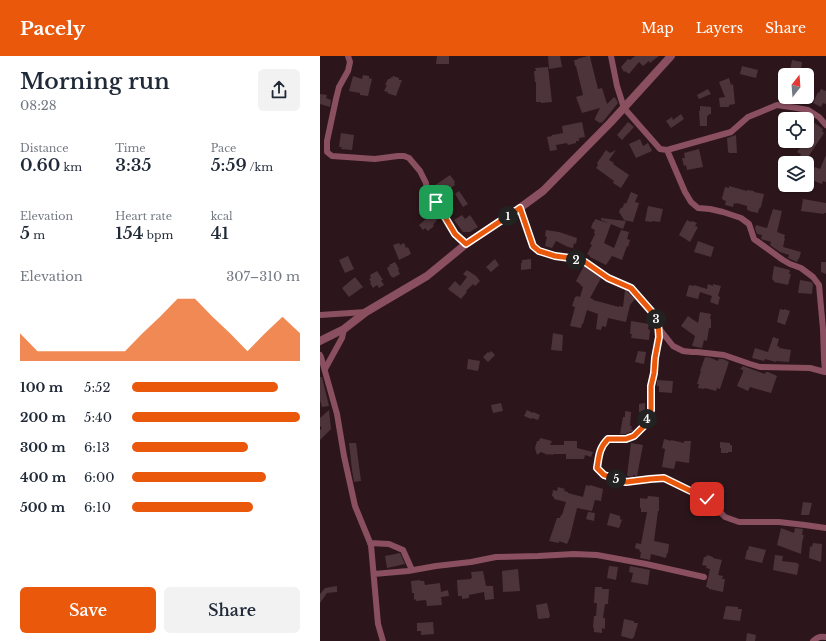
<!DOCTYPE html>
<meta charset="utf-8">
<style>
:root{--surface:#fff;--page:#f2f2f3;--text:#1f2937;--muted:#747a83;--accent:#ea580c}
body{margin:0;font-family:"Libre Baskerville",serif;background:var(--page);color:var(--text);height:100vh;display:flex;flex-direction:column;font-size:15px;white-space:nowrap}
*{box-sizing:border-box;margin:0}
p{font-size:13px;color:var(--muted)}
.icon{flex:none;width:22px;height:22px;fill:none;stroke:currentColor;stroke-width:2;stroke-linecap:round;stroke-linejoin:round}
.map{position:relative;flex:1;overflow:hidden}
.side{display:flex;flex-direction:column;background:var(--surface);width:320px}
.side>*{flex:none}
.needle{width:26px;rotate:17deg}
.controls{position:absolute;left:458px;top:12px;display:grid;gap:8px}
.controls a{display:grid;place-items:center;width:36px;height:36px;border-radius:6px;background:var(--surface);box-shadow:0 1px 3px #0004;font-size:20px}
.pin{position:absolute;display:grid;place-items:center;width:34px;height:34px;color:#fff;margin:-17px;border-radius:8px;box-shadow:0 2px 6px #0006}
.km{position:absolute;width:20px;height:20px;margin:-10px;border-radius:50%;background:#222;color:#fff;font-size:11px;line-height:20px;text-align:center}
.round{display:grid;place-items:center;flex:none;width:42px;height:42px;border-radius:6px;background:var(--page)}
.headline{display:flex;align-items:center;justify-content:space-between;height:68px;padding:0 20px}
h1{font-size:22px;font-weight:600;line-height:30px}
.metrics{display:grid;grid-template-columns:repeat(3,1fr);gap:6px;height:68px;padding:4px 20px}
.metrics div{display:grid;align-content:center}
.metrics b{font-size:17px;font-weight:600}
.metrics small{font-size:11px;font-weight:400}
.metrics p{font-size:11px}
.chart{height:112px;padding:8px 20px}
.chart p{display:flex;justify-content:space-between}
.chart svg{width:100%;height:72px;margin-top:4px;fill:var(--accent);opacity:.7}
.cta{display:flex;gap:8px;margin-top:auto;padding:8px 20px}
.cta a{flex:1;height:46px;border-radius:6px;background:var(--accent);color:#fff;font-size:16px;font-weight:600;line-height:46px;text-align:center}
.cta a+a{background:var(--page);color:var(--text)}
ul{padding:0 20px;list-style:none;font-size:13px}
li{display:grid;grid-template-columns:64px 48px 1fr;align-items:center;height:30px}
li i{height:10px;border-radius:5px;background:var(--accent)}
header{display:flex;align-items:center;gap:24px;box-sizing:border-box;height:56px;padding:0 20px;background:var(--accent);color:#fff}
header strong{font-size:19px}
nav{display:flex;gap:22px;margin-inline-start:auto;font-size:14px}
main{display:flex;flex:1;min-height:0}
.map>svg:first-child{display:block}
</style>
<header>
<strong>Pacely</strong>
<nav><a>Map</a><a>Layers</a><a>Share</a></nav>
</header>
<main>
<section class="side">
<div class="headline"><div><h1>Morning run</h1><p>08:28</p></div><a class="round"><svg class="icon" aria-label="share" viewBox="0 0 24 24"><path d="M12 15V3M7 8l5-5 5 5M5 13v7h14v-7"/></svg></a></div>
<div class="metrics">
<div><p>Distance</p><b>0.60<small> km</small></b></div>
<div><p>Time</p><b>3:35</b></div>
<div><p>Pace</p><b>5:59<small> /km</small></b></div>
</div>
<div class="metrics">
<div><p>Elevation</p><b>5<small> m</small></b></div>
<div><p>Heart rate</p><b>154<small> bpm</small></b></div>
<div><p>kcal</p><b>41</b></div>
</div>
<div class="chart"><p><span>Elevation</span>307–310 m</p>
<svg viewBox="0 0 160 44" preserveAspectRatio="none"><path d="M0 44V27L10 38L20 38L30 38L40 38L50 38L60 38L70 27L80 17L90 6L100 6L110 17L120 27L130 38L140 27L150 17L160 27V44z"/></svg>
</div>
<ul>
<li><b>100 m</b>5:52<i style="width:87%"></i></li>
<li><b>200 m</b>5:40<i style="width:100%"></i></li>
<li><b>300 m</b>6:13<i style="width:69%"></i></li>
<li><b>400 m</b>6:00<i style="width:80%"></i></li>
<li><b>500 m</b>6:10<i style="width:72%"></i></li>
</ul>
<div class="cta"><a>Save</a><a>Share</a></div>
</section>
<div class="map">
<svg width="506" height="585" viewBox="0 0 506 585">
<rect width="100%" height="100%" fill="#2c161b"/>
<path fill="#4d343a" d="M117,0H129V8H116Z
M228,0H240L242,11L229,13Z
M268,0H270L271,5L278,33L282,32L287,48L294,41L296,43L298,47L282,67L281,66L280,67L275,64V62L280,52L262,57L256,41L263,39L256,10H255L254,4H257V3Z
M315,0H339L330,7L329,5L323,10L319,6L309,18L305,15L304,16L301,11L308,3L310,4Z
M472,4L482,6L481,15L470,14Z
M422,10L438,14L436,22L420,18Z
M228,11L232,46L221,47V46H216V26H215L214,15H216L215,12Z
M43,19L49,20V22L52,23L48,40L40,39V37L29,35L33,20L42,23Z
M73,20L79,22V24H82L76,40L67,37L68,36L64,35L67,29H65L68,23H70L71,21L72,22Z
M409,22L411,29L413,28L415,48L409,49V51H400L399,42L405,41L399,26Z
M388,33L391,38L379,43L377,39Z
M501,33L506,35V48L503,47L501,51L493,47L498,36L499,37Z
M0,38L7,39L6,42L11,44L10,51L0,48Z
M380,50L391,51V58L388,59V60H387V70H380L379,55H380Z
M361,58L364,63L351,72L346,65L352,61L353,64Z
M262,66L265,81L259,82V85H256V87L248,89L247,87L236,89L237,94L230,95L227,81L232,80V79L243,77L242,70Z
M308,66L314,71L302,84L297,79Z
M493,66L503,73L502,75L504,77L486,104L480,100L481,98L477,96L481,91L476,89L479,85H482L487,88L492,79L487,75V72L491,67L492,68Z
M21,77L34,79L32,94L21,93L22,91H19Z
M416,79L417,97H409L408,95L407,82Z
M320,83L323,90L328,87L332,95L316,102L309,88Z
M379,93L383,111L367,114L366,109L364,110L362,102H365L364,97Z
M286,94L290,97L296,94L289,104L294,107L293,108L309,119L301,132L293,127L294,125L276,112L278,109L277,107Z
M506,99V126L503,125L502,128L492,124L493,121L490,120L492,114L493,115L495,111L500,113Z
M130,119L135,126L134,127L135,129L130,132L129,130L114,138L111,132Z
M409,130L427,135V134L434,135V136L444,138L441,151L439,153L438,157L429,155L427,153V150L417,147L416,148L414,147L413,151L405,149L406,145L403,144L402,142L405,131L409,132Z
M139,135L148,148L143,151L135,138Z
M311,136L318,139L315,146L319,147L313,166L304,164L299,156L300,153L303,151L304,147L306,148Z
M483,143L506,147V157H504V158L481,155Z
M328,150L343,153L340,166L332,165V166L325,165Z
M453,153L462,155L457,176L465,179L464,182H465L463,191L481,196L479,203H478L477,206L468,202L469,199L460,196L450,189L451,186L441,183L442,179L437,178L435,172L436,169L447,172Z
M112,158L117,164L113,169L114,170L108,175L105,172L103,174L99,169Z
M142,159L145,163L150,159L158,171L150,176H143L134,164Z
M281,162L306,165L303,173L281,164Z
M275,163L291,168L284,187L294,192L301,174L309,176L307,183L310,184L308,191L307,190L302,204L292,200L286,209L270,201V200L267,198L272,189L270,188L275,178L274,177L275,174L271,172L273,166H274Z
M367,164L371,166L372,165L377,167L375,170L378,171L370,186L359,179Z
M226,174L239,176L257,182L256,188L254,187L253,192L248,191L236,185L232,192L225,190L227,181L225,180Z
M378,185L394,191L391,201L374,196Z
M79,187L80,189L84,187L86,192L88,191L91,198L79,204L73,189Z
M28,200L34,213L25,217L19,204Z
M175,203L179,209L171,216L166,211Z
M211,203V213L201,214V207H202V204Z
M75,206L79,213L78,214L80,218L73,222L72,220L71,221L67,212L70,210L69,209Z
M501,206H506V218L501,216Z
M264,210L281,222L270,242L273,243V244L299,251V250L303,251L305,234L308,236L315,243L310,249L306,266L288,262L286,271L282,270L281,274L276,273L278,258L267,254L263,268H262L261,272L250,270L255,251L252,250L255,241H256L257,240L260,241L263,231L261,230V229L256,225Z
M454,210L470,214L469,218H471L468,229L454,226V225L452,223Z
M147,214L156,220L160,225L155,230L153,228L146,235L147,236L141,243L128,233L135,225L140,230L147,221L143,218Z
M57,215L63,224H61L64,229L59,232L57,229L53,232L50,227L51,226L49,223L51,222L50,219Z
M35,221L43,231L29,241L22,232Z
M480,224L491,226L493,228L492,238L478,237Z
M388,228L393,230V228L401,230L398,240L400,241L398,249L390,246L392,240L380,236L378,243L366,240L369,229L374,230V229L387,233Z
M460,253L464,254V253L470,255L465,269L457,266Z
M380,256L391,258L390,263H391V272H389L387,285L384,284L382,292L372,290L375,280L361,270L368,260L378,267Z
M311,265L329,268L328,273L330,274L329,284L311,282L312,278H310Z
M233,277L243,279L242,295L231,294Z
M453,281L459,283L457,290L460,291L459,292L471,294L469,306L456,305V306L445,303L444,305L432,302L435,292L448,296Z
M171,295L175,299L168,306L163,301L168,296L169,297Z
M318,295L326,296L324,308L315,306Z
M385,301L391,302L398,305L399,303H403L409,306L400,333L397,332L396,335L385,332L384,333L378,332L379,328H377L381,315H380Z
M148,303L160,305L158,315L147,313Z
M423,310L445,318L446,316H448L457,320L451,337L430,331L428,335L417,330L423,316V314L420,313Z
M0,321H2L9,350L2,351L0,344Z
M337,324L353,325L352,337L339,336V330H337Z
M181,347L183,355L173,357L171,349Z
M325,347V356H319V348Z
M9,354L11,373L0,384V374L2,372L0,370V362Z
M207,354L213,357V356L220,359L218,364L212,362L211,363L204,360Z
M305,355L311,356L310,370H312L311,373L313,374V375L305,378H300L303,361H305Z
M220,382L232,385L230,389H244V385H257V392L273,396L271,401L265,399L264,403H246V398H233V399L229,398L228,399L221,396L217,399L215,392L217,385H219Z
M344,383L351,385V384L364,387V385H371L369,407L356,405L354,413L342,411L345,393L342,392Z
M400,386L410,387V389H412V396H408V397H401V392H400Z
M29,387H36L41,425L34,426L32,414Z
M311,387L323,389L317,420L313,419V421L307,420Z
M266,429L270,430V429L283,433L281,445L275,444L272,455L257,452L250,481L247,488L239,485V487L229,485L237,462H240L241,459H242L246,446L234,443V441L232,440L233,434L237,435L238,431L245,433L244,435L248,436V437L263,441Z
M328,440L339,441V455H338L334,485L349,488L348,497H347L346,502L331,498L330,504L320,502L321,496L319,495L320,494L315,492L316,487L321,488L327,456H321V452H320V442L327,443Z
M483,446L492,447L489,459H481Z
M268,456L275,457L274,465L266,463Z
M290,457L300,460V463L302,464L299,472L287,469Z
M461,472L474,477L475,472L483,473L482,479H484L482,487V488L481,498L457,489Z
M493,487L502,488L501,506L489,502L490,490L492,491Z
M429,490L446,494L442,507L425,503L427,494H428Z
M80,497L85,508L67,512L65,500Z
M387,499L393,501V502L402,504L398,519L403,520L402,523H405L403,536L389,533V532L386,531L390,513L386,512L387,510L382,509L384,501H386Z
M455,499L463,500L462,505L478,507L477,508H479L477,519L453,514Z
M289,510L298,511L296,524L287,522Z
M310,510L330,514L328,529L311,526L313,517L309,516Z
M198,513L200,535L183,536L182,515Z
M163,515L166,530H173L174,543L165,544L164,536L149,539V542L142,543V540H138L137,524L151,523V522H152L151,516Z
M100,524V525H104L105,529L120,527L121,536L128,534L129,540L121,541L122,549L108,550H107L106,544L96,545V543L94,544V537H92L91,525Z
M17,530V536L7,537L0,547V538L5,532Z
M275,531H282V533H289L288,548H285L283,562H285V573L282,572V577L274,576V572H273L274,560H276L277,547H274Z
M227,547L230,560L229,562L218,563L216,549Z
M406,550L418,551V553H422L420,565L403,563Z
M304,563L314,565V567H318L314,581L312,583L301,580Z
M113,566L114,578L101,579V575H97V567Z
M427,577L436,579L435,585H426Z"/>
<g fill="none" stroke-linecap="round" stroke-linejoin="round">
<path stroke="#8a505f" stroke-width="6" d="M28,0L30,6L28,15L19,31L16,43L7,85V96L12,100L55,103L78,100H84L89,102L100,115L106,127L107,136L116,147L135,178L146,188
M291,0L297,30L304,52L340,93L347,94L411,76L428,61L457,49L477,52L488,54L499,61L506,69
M347,94L365,136L371,146L378,152L390,153L403,156L421,162L429,168L434,183L463,204L470,208L481,212L493,221L499,229L503,273L504,302L505,316H506
M200,151L213,190L219,195L235,200L250,202L265,206L288,221L311,232L332,256L338,267L339,281L335,302L334,317L331,330V354L324,370L314,380L306,383H288C279,392 279,400 277,412L284,419L306,426L330,423L344,422L387,443L405,461L419,466H459L485,469L506,472
M0,259L46,256
M338,271L353,290L363,295L372,296H377L404,299L430,308L440,311L490,312L505,316
M0,299L1,301L17,358L24,400L35,450L51,489L58,568L63,585
M5,313L22,282L24,273
M50,487L69,488L83,494L92,514
M54,518L88,515L116,510L151,506L176,501L218,500L254,498L277,499L326,508L384,521
M493,585C497,581 501,580 506,581"/>
<path stroke="#8a505f" stroke-width="8" d="M0,285L24,273L46,256L107,220L146,188L193,157L223,135L290,67L351,0"/>
</g>
<g fill="none" stroke-linecap="round" stroke-linejoin="round">
<g stroke="#fff" stroke-width="8">
<path id="route" d="M116,146L135,178L146,188L200,152L213,190L219,195L235,200L250,202L265,206L288,222L311,232L332,256L338,267L339,281L335,302L334,317L331,330V354L324,370L314,380L306,383H288C279,392 279,400 277,412L284,419L302,425L306,426L330,423L344,422L387,443"/>
</g>
<use href="#route" stroke="#ea580c" stroke-width="5"/>
</g>
</svg>
<div class="controls">
<a><svg class="needle" viewBox="-14 -14 28 28"><path d="M0-13l5 13h-10z" fill="#e53935"/><path d="M0 13l5-13h-10z" fill="#747a83"/></svg></a>
<a><svg class="icon" aria-label="locate" viewBox="0 0 24 24"><circle cx="12" cy="12" r="6"/><path d="M12 2v4M12 18v4M2 12h4M18 12h4"/></svg></a>
<a><svg class="icon" aria-label="layers" viewBox="0 0 24 24"><path d="M12 4l9 5-9 5-9-5zM3 14l9 5 9-5"/></svg></a>
</div>
<div class="pin" style="left:116px;top:146px;background:#1e9e55"><svg class="icon" aria-label="arrive" viewBox="0 0 24 24"><path d="M6 21V4h12l-3 4 3 4H6"/></svg></div>
<div class="pin" style="left:387px;top:443px;background:#d93025"><svg class="icon" aria-label="check" viewBox="0 0 24 24"><path d="M5 12l5 5 9-10"/></svg></div>
<b class="km" style="left:188px;top:160px">1</b>
<b class="km" style="left:256px;top:204px">2</b>
<b class="km" style="left:336px;top:263px">3</b>
<b class="km" style="left:327px;top:363px">4</b>
<b class="km" style="left:296px;top:423px">5</b>
</div>
</main>
